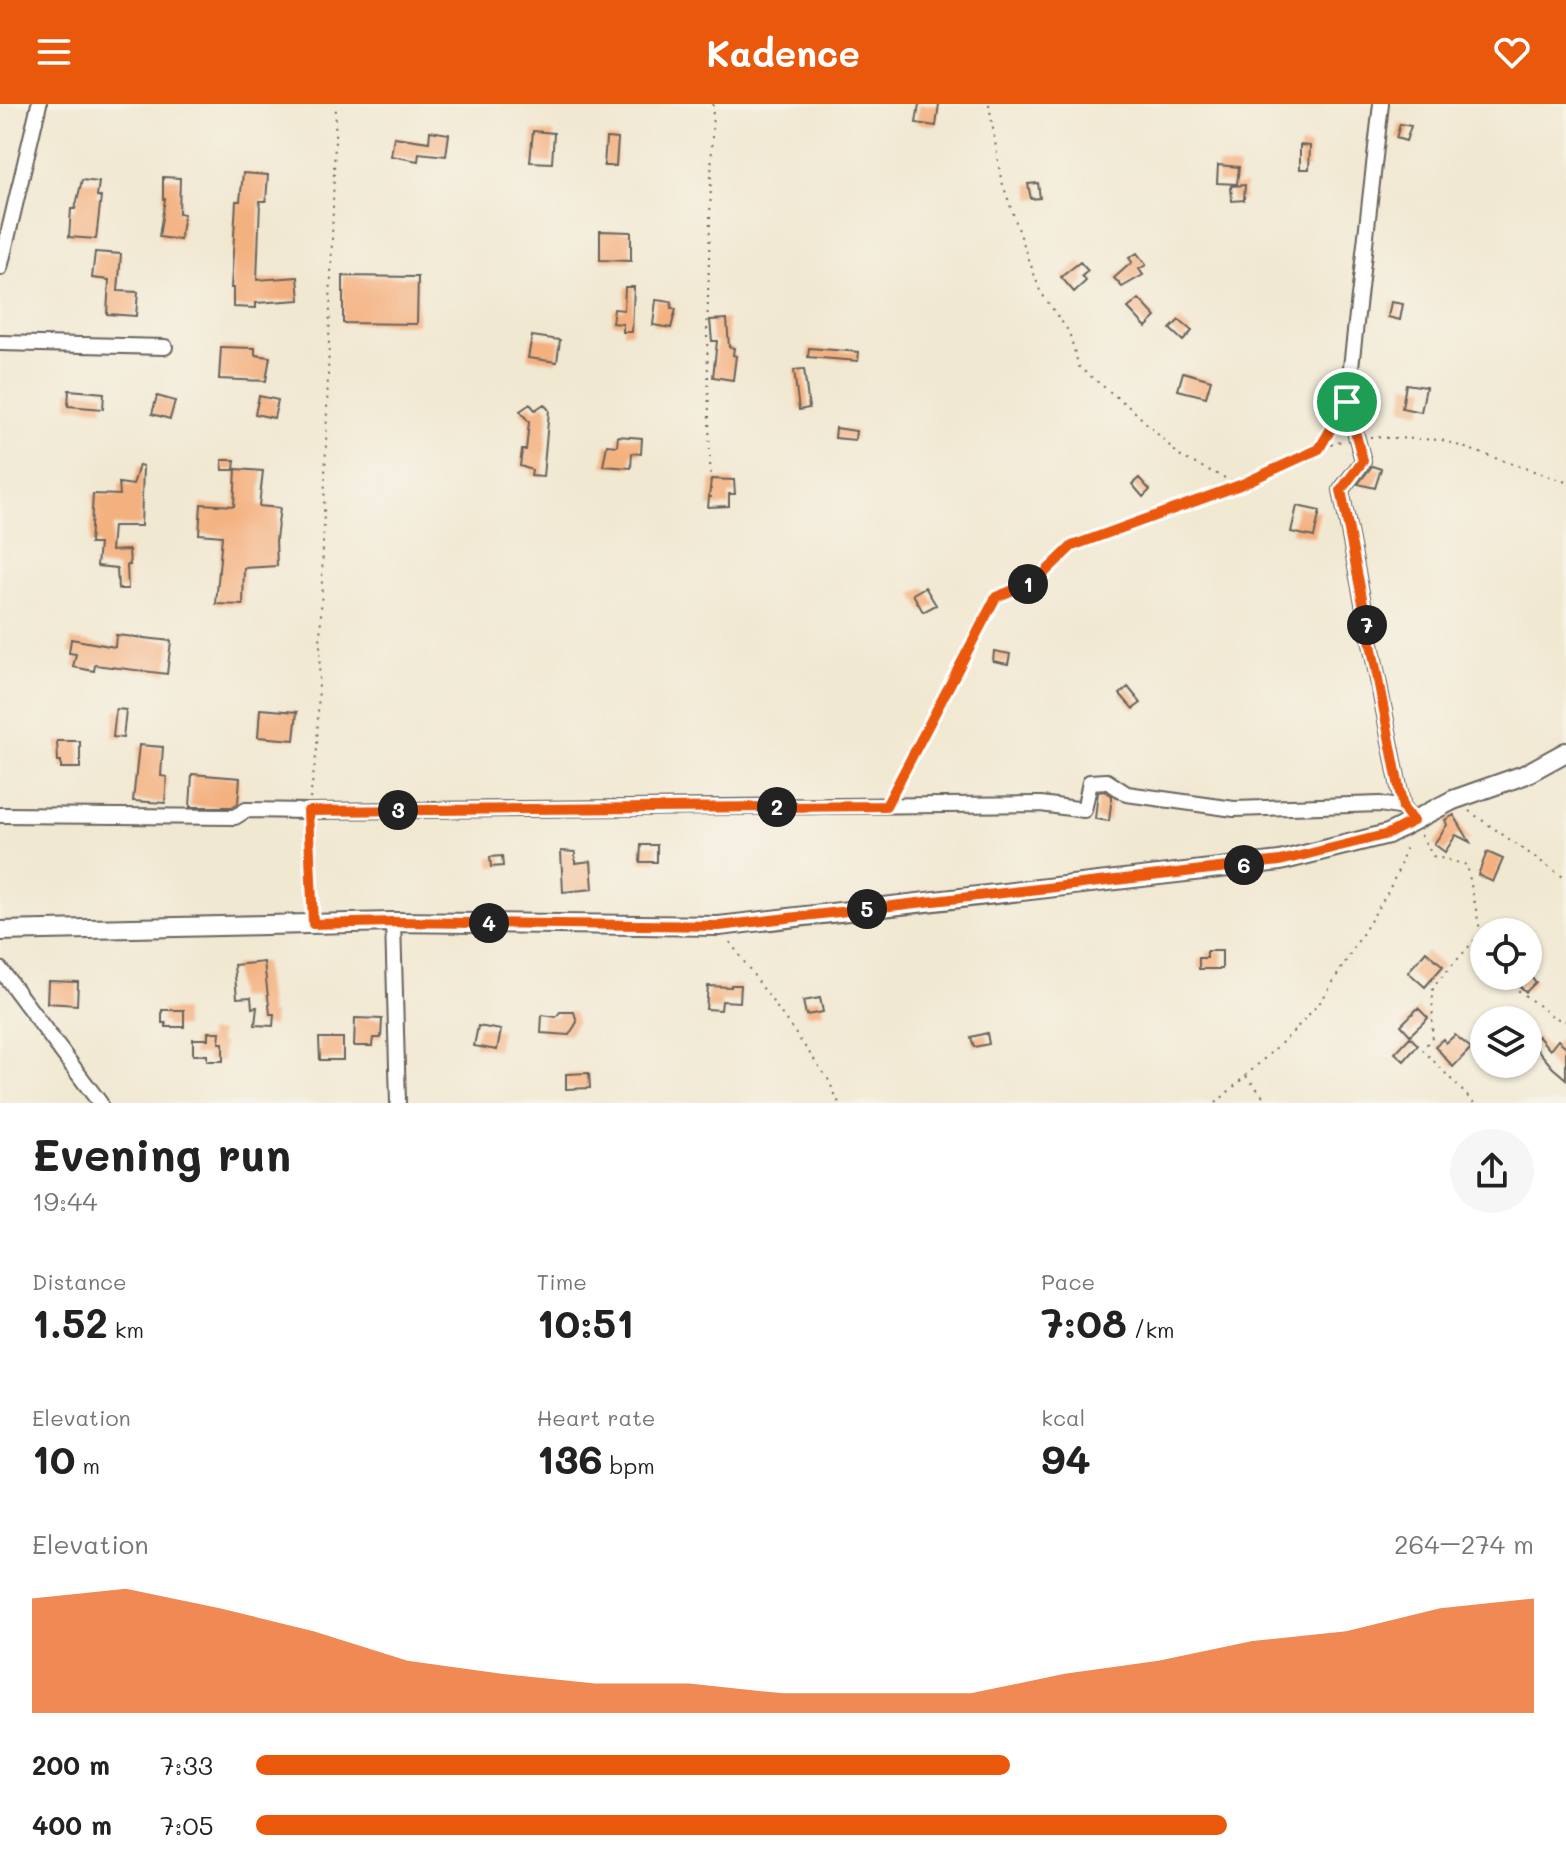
<!DOCTYPE html>
<meta charset="utf-8">
<style>
:root{--surface:#fff;--page:#f6f6f6;--text:#222;--muted:#767676;--accent:#ea580c}
body{margin:0;font-family:Mali,sans-serif;background:var(--page);color:var(--text);height:100vh;display:flex;flex-direction:column;font-size:30px;white-space:nowrap}
*{box-sizing:border-box;margin:0}
p{font-size:26px;color:var(--muted)}
.icon{flex:none;width:44px;height:44px;fill:none;stroke:currentColor;stroke-width:2;stroke-linecap:round;stroke-linejoin:round}
.map{position:relative;height:999px;overflow:hidden}
.panel{display:flex;flex-direction:column;background:var(--surface);flex:1}
.panel>*{flex:none}
.fabs{position:absolute;left:1470px;top:814px;display:grid;gap:16px}
.fabs a{display:grid;place-items:center;width:72px;height:72px;border-radius:50%;background:var(--surface);box-shadow:0 2px 6px #0004;font-size:40px}
.pin{position:absolute;display:grid;place-items:center;width:68px;height:68px;color:#fff;margin:-34px;border:4px solid #fff;border-radius:50%;box-shadow:0 2px 8px #0007}
.km{position:absolute;width:40px;height:40px;margin:-20px;border-radius:50%;background:#222;color:#fff;font-size:22px;line-height:40px;text-align:center}
.round{display:grid;place-items:center;flex:none;width:84px;height:84px;border-radius:42px;background:var(--page)}
.headline{display:flex;align-items:center;justify-content:space-between;height:136px;padding:0 32px}
h1{font-size:44px;font-weight:800;line-height:60px}
.metrics{display:grid;grid-template-columns:repeat(3,1fr);gap:12px;height:136px;padding:8px 32px}
.metrics div{display:grid;align-content:center}
.metrics b{font-size:40px;font-weight:800}
.metrics small{font-size:22px;font-weight:400}
.metrics p{font-size:22px}
.chart{height:224px;padding:16px 32px}
.chart p{display:flex;justify-content:space-between}
.chart svg{width:100%;height:144px;margin-top:8px;fill:var(--accent);opacity:.7}
ul{padding:0 32px;list-style:none;font-size:26px}
li{display:grid;grid-template-columns:128px 96px 1fr;align-items:center;height:60px}
li i{height:20px;border-radius:10px;background:var(--accent)}
header{display:flex;justify-content:space-between;align-items:center;height:104px;padding:0 32px;background:var(--accent);color:#fff;font-size:36px;font-weight:800}
.map>svg:first-child{display:block}
</style>
<header><svg class="icon" aria-label="menu" viewBox="0 0 24 24"><path d="M4 6h16M4 12h16M4 18h16"/></svg>Kadence<svg class="icon" aria-label="heart" viewBox="0 0 24 24"><path d="M12 20l-8-8c-3-5 5-10 8-4 3-6 11-1 8 4z"/></svg></header>
<div class="map">
<svg width="1566" height="999" viewBox="0 0 1566 999">
<rect width="100%" height="100%" fill="#f7f3e8"/>
<filter id="ink" filterUnits="userSpaceOnUse"><feTurbulence type="fractalNoise" baseFrequency=".0125" numOctaves="2"/><feDisplacementMap in="SourceGraphic" scale="16" xChannelSelector="R" yChannelSelector="G"/><feConvolveMatrix kernelMatrix="1 2 1 2 8 2 1 2 1" color-interpolation-filters="sRGB"/></filter>
<filter id="wash" filterUnits="userSpaceOnUse"><feTurbulence type="fractalNoise" baseFrequency=".006" numOctaves="4" result="noise"/><feDisplacementMap in="SourceGraphic" scale="32" xChannelSelector="R" yChannelSelector="G"/><feGaussianBlur stdDeviation="1.8" result="paint"/><feColorMatrix in="noise" values="0 0 0 0 0 0 0 0 0 0 0 0 0 0 0 0 0 1.4 0 .05"/><feComposite in="paint" operator="in"/></filter>
<g filter="url(#wash)">
<rect width="100%" height="100%" fill="#f1e8d1"/>
<g id="blocks">
<path fill="#f4b180" d="M919,0H939L936,22L916,19Z
M1400,20L1411,22L1406,37L1396,34Z
M430,27L449,30L446,52L419,49L418,57L391,52L394,33L429,38Z
M533,27L554,29L552,59L530,58Z
M606,34L618,35L616,62H604Z
M1300,41L1310,42L1309,65H1300Z
M1218,61L1239,63L1237,80L1217,79Z
M243,69L268,71L266,97H260L257,176L298,173L300,196L256,199V204L233,203V184H231L236,97H240Z
M163,73L180,74L179,109L184,110L180,136L159,133L165,95H163Z
M82,76L99,78L97,92L101,93L96,135L69,133L71,105H75Z
M1038,79L1040,94L1031,95L1028,80Z
M1245,81L1244,96L1232,97L1231,82Z
M600,127L631,128V157L600,156Z
M95,148L121,150L118,187L138,188L136,212L107,210L109,176L92,174Z
M1137,149L1146,161L1139,165L1143,171L1122,183L1114,174L1132,158L1129,154Z
M1080,158L1088,167L1082,172L1086,177L1074,188L1061,173Z
M343,172L418,173L417,220L343,219Z
M625,183H634L632,228H623V220L612,219L614,205L624,206Z
M1139,195L1156,213L1146,223L1128,204Z
M656,196L672,198L671,204L676,205L671,224L653,221Z
M1391,198L1403,200L1400,216L1388,213Z
M727,215L729,243L734,244L733,251L736,252L733,276L713,273L717,237H712L710,216Z
M1179,216L1192,227L1183,237L1170,225Z
M532,232L560,236L557,258L528,254Z
M221,243L255,244V251L270,253L266,277L219,275Z
M809,244L859,248L858,257L808,253Z
M804,265L809,304L799,306L794,266Z
M1183,268L1211,276L1206,293L1178,286Z
M1406,280L1426,283L1421,308L1402,304Z
M69,286L104,289L103,305L68,302Z
M157,292L175,297L170,315L152,310Z
M259,292L278,296L274,314L255,310Z
M530,300L535,306L544,300L549,306L543,373L531,372L532,366L520,362L522,346H526L529,318L520,307Z
M836,324L856,327L855,336L835,334Z
M618,332L642,334L641,350L632,349L631,364L603,362L607,341L617,342Z
M222,356H235L234,366H223Z
M139,361L143,362L141,422H113L111,447L129,446L130,461H127L128,485H118L117,464L97,462L99,440H90L93,390L120,391L119,379L133,381Z
M1372,362L1381,365L1375,384L1358,380Z
M236,365L263,367L259,402L280,404L276,435L277,462L244,464L243,501L216,500L222,432L199,430L201,400L234,402Z
M1139,374L1150,386L1143,393L1132,380Z
M711,375L734,376L735,390H729V402L708,403Z
M1297,402L1320,407L1314,433L1291,428Z
M925,483L936,501L923,508L913,490Z
M116,531L171,537L167,570L95,561L94,567L73,563L76,550L69,549L71,535L115,543Z
M994,547L1010,550L1008,560L993,557Z
M1128,583L1141,599L1133,605L1120,590Z
M116,605L126,606L123,634L113,633Z
M260,605L297,608L294,636L258,633Z
M57,637H80V664H61V657H58Z
M139,641L163,643L161,672L167,673L165,699L133,697Z
M192,670L240,674L238,699L232,703H190Z
M1104,687L1112,692L1109,717L1095,715L1098,688Z
M1454,711L1470,738L1456,731L1445,748L1434,740L1447,721L1445,716Z
M641,741H657V758H640Z
M561,747L575,748V759L591,757L593,785L563,788Z
M1487,748L1503,755L1493,778L1478,771Z
M502,752L503,762L491,763L490,753Z
M1207,847H1222V865H1199V854H1207Z
M1426,847L1443,862L1425,883L1408,868Z
M264,858L270,910H274L273,922L255,921L257,903L252,904L251,893L237,894L234,861Z
M1508,872H1529L1536,878L1526,888Z
M48,877L78,878L77,901L47,899Z
M731,881H741L740,898L722,897L721,906L706,905L708,882L731,883Z
M820,894L823,908L806,911L803,897Z
M1418,904L1428,914L1410,931L1401,921Z
M162,906H184V923H166V919H162Z
M560,908H574L577,918L569,931L541,929L542,911L556,913Z
M355,914L382,915L381,934H373L372,942H354Z
M478,922L501,926L497,946L474,942Z
M208,928H220L219,939H223V957H207V951H193V935H208Z
M987,929L989,940L974,943L971,933Z
M1455,931L1471,944L1453,963L1435,942L1443,935L1446,939Z
M1538,932L1550,946L1558,936L1566,943V975L1553,964L1531,938Z
M1410,933L1418,941L1404,957L1395,949Z
M319,934H343V956H320Z
M589,969L590,984L566,985V970Z"/>
</g>
</g>
<g filter="url(#ink)">
<use href="#blocks" fill-opacity="0" stroke="#67635b" stroke-width="2"/>
<g fill="none" stroke-linecap="round" stroke-linejoin="round">
<g stroke="#67635b" stroke-width="18">
<path id="minor" d="M1381,0L1347,298L1363,357L1341,386L1403,704L1408,710
M0,164L39,0
M0,239L165,243
M0,711L235,713L246,706L308,707L1041,700L1084,706L1090,678L1107,677L1127,690L1234,705L1380,700L1403,704
M393,818L398,999
M0,865L100,999"/>
</g>
<g stroke="#67635b" stroke-width="22">
<path id="tertiary" d="M0,827L393,818L719,822L1280,757L1388,730L1453,696L1524,671L1566,648"/>
</g>
<path stroke="#67635b" stroke-width="2" stroke-dasharray="2 6" stroke-linecap="butt" d="M989,0L1001,75L1040,187L1069,228L1079,263L1134,307L1181,353L1240,381
M1370,333L1442,336L1566,378
M1320,344L1337,315
M711,394L707,232L713,0
M893,688L996,493L1036,477L1072,442L1240,381L1319,345L1344,336
M310,695L317,645L336,0
M1469,707L1566,775
M309,721L312,803
M1421,731L1433,752L1467,761L1484,846
M730,838L828,975L839,999
M1499,872L1555,914L1566,917
M1246,972L1269,999
M1216,999L1290,931L1322,896L1388,788L1400,762L1407,739
M1474,999L1423,946L1432,933L1433,883L1481,829"/>
<use href="#minor" stroke="#fff" stroke-width="14"/>
<use href="#tertiary" stroke="#fff" stroke-width="18"/>
</g>
</g>
<g fill="none" stroke-linecap="round" stroke-linejoin="round" filter="url(#ink)">
<g stroke="#fff" stroke-width="16">
<path id="route" d="M1347,298L1363,357L1341,386L1403,704L1413,717L1388,730L1280,757L719,822L393,818L313,820L308,707L886,702L996,493L1036,477L1072,442L1240,381L1319,345Z"/>
</g>
<use href="#route" stroke="#ea580c" stroke-width="10"/>
</g>
</svg>
<div class="fabs">
<a><svg class="icon" aria-label="locate" viewBox="0 0 24 24"><circle cx="12" cy="12" r="6"/><path d="M12 2v4M12 18v4M2 12h4M18 12h4"/></svg></a>
<a><svg class="icon" aria-label="layers" viewBox="0 0 24 24"><path d="M12 4l9 5-9 5-9-5zM3 14l9 5 9-5"/></svg></a>
</div>
<div class="pin" style="left:1347px;top:298px;background:#1e9e55"><svg class="icon" aria-label="arrive" viewBox="0 0 24 24"><path d="M6 21V4h12l-3 4 3 4H6"/></svg></div>
<b class="km" style="left:1028px;top:480px">1</b>
<b class="km" style="left:777px;top:703px">2</b>
<b class="km" style="left:398px;top:706px">3</b>
<b class="km" style="left:489px;top:819px">4</b>
<b class="km" style="left:867px;top:805px">5</b>
<b class="km" style="left:1244px;top:761px">6</b>
<b class="km" style="left:1367px;top:521px">7</b>
</div>
<section class="panel">
<div class="headline"><div><h1>Evening run</h1><p>19:44</p></div><a class="round"><svg class="icon" aria-label="share" viewBox="0 0 24 24"><path d="M12 15V3M7 8l5-5 5 5M5 13v7h14v-7"/></svg></a></div>
<div class="metrics">
<div><p>Distance</p><b>1.52<small> km</small></b></div>
<div><p>Time</p><b>10:51</b></div>
<div><p>Pace</p><b>7:08<small> /km</small></b></div>
</div>
<div class="metrics">
<div><p>Elevation</p><b>10<small> m</small></b></div>
<div><p>Heart rate</p><b>136<small> bpm</small></b></div>
<div><p>kcal</p><b>94</b></div>
</div>
<div class="chart"><p><span>Elevation</span>264–274 m</p>
<svg viewBox="0 0 160 44" preserveAspectRatio="none"><path d="M0 44V9L10 6L20 12L30 19L40 28L50 32L60 35L70 35L80 38L90 38L100 38L110 32L120 28L130 22L140 19L150 12L160 9V44z"/></svg>
</div>
<ul>
<li><b>200 m</b>7:33<i style="width:59%"></i></li>
<li><b>400 m</b>7:05<i style="width:76%"></i></li>
</ul>
</section>
